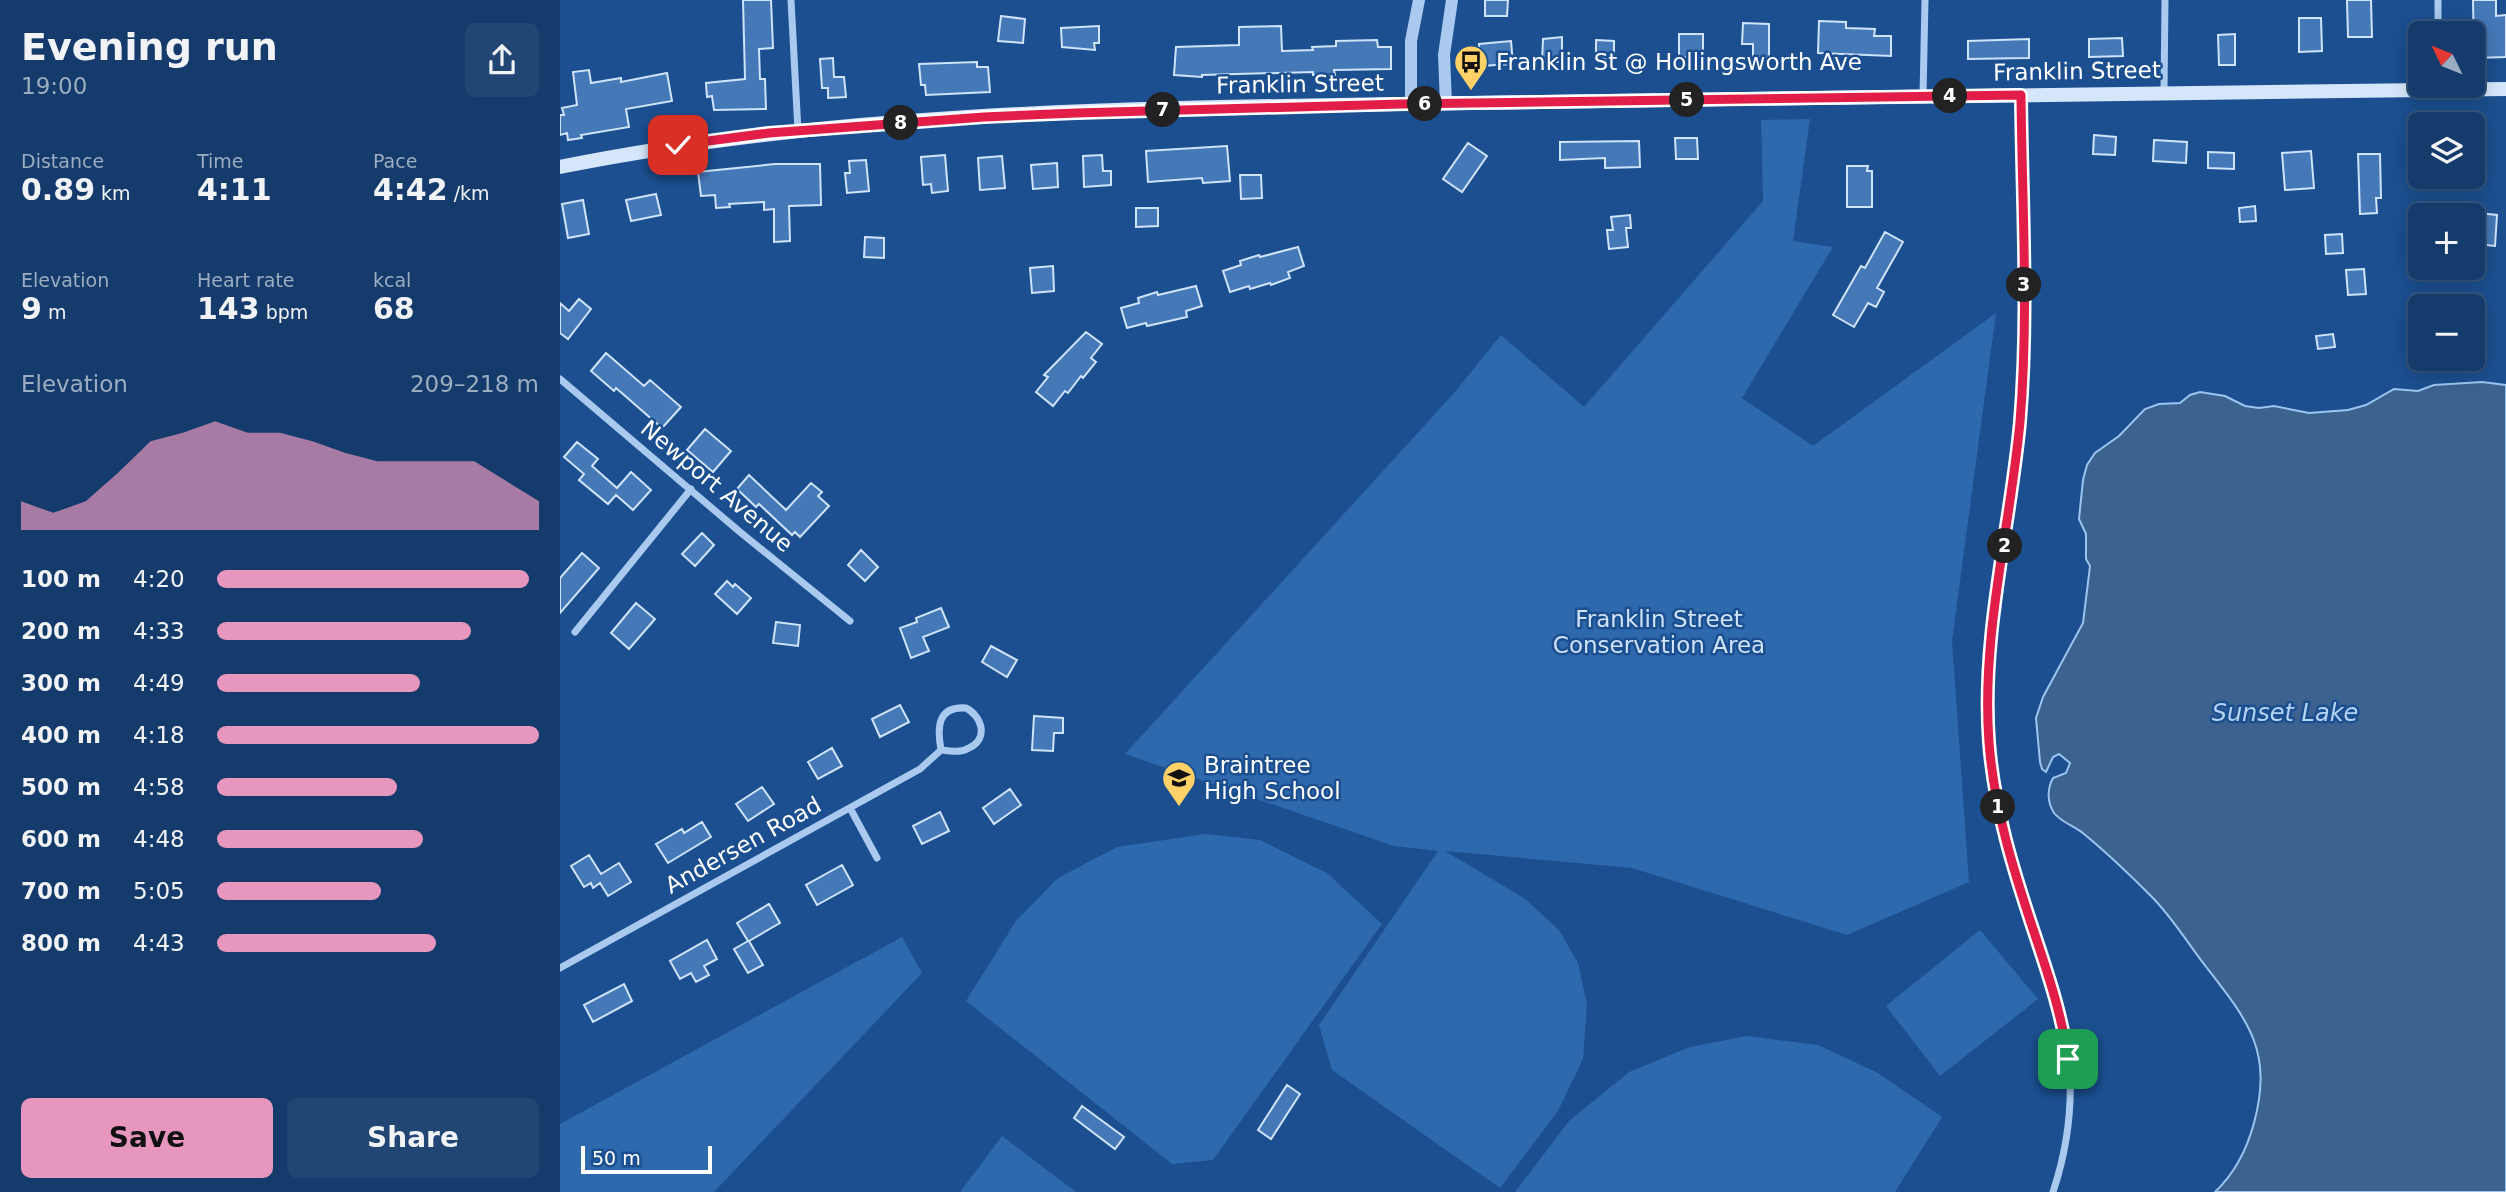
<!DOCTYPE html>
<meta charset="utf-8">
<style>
:root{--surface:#143b6b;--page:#214673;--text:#f1f3f6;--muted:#9dadc1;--line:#33557e;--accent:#e797bd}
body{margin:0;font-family:"DejaVu Sans",sans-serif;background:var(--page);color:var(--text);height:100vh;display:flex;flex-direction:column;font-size:26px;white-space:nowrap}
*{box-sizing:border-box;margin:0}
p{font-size:23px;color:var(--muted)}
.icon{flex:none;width:38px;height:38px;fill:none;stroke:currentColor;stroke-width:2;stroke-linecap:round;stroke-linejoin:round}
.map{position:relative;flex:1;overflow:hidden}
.panel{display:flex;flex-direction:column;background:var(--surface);width:560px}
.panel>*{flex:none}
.needle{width:46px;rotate:313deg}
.controls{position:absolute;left:1848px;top:21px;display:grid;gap:14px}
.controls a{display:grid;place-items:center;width:77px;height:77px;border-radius:10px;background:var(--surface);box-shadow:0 4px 18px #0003,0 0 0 2px var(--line);font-size:35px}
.scale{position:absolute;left:21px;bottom:18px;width:131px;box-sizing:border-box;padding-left:7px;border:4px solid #fff;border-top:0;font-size:19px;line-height:24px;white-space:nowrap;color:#fff;-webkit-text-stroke:5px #1b4f8f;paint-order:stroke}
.pin{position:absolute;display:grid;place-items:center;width:60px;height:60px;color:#fff;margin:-30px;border-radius:14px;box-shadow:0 4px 10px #0006}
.km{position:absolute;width:35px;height:35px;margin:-18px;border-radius:50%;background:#222;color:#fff;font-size:19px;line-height:35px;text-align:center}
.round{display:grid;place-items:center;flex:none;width:74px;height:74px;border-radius:10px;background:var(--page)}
.head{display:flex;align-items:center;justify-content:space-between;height:119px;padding:0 21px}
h1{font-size:38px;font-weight:800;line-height:52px}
.figures{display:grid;grid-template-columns:repeat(3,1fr);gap:10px;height:119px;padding:7px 21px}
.figures div{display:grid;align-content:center}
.figures b{font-size:30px;font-weight:800}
.figures small{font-size:19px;font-weight:400}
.figures p{font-size:19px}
.chart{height:196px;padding:14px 21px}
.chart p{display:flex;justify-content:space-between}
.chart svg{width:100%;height:126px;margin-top:7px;fill:var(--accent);opacity:.7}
.button{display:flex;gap:14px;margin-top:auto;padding:14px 21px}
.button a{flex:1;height:80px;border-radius:10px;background:var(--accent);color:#111;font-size:28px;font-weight:800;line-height:80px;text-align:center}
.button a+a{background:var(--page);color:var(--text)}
ul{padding:0 21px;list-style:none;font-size:23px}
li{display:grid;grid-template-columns:112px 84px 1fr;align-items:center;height:52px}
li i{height:18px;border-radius:9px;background:var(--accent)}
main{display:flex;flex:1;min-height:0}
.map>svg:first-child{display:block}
</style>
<main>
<section class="panel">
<div class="head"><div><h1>Evening run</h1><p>19:00</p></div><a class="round"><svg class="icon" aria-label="share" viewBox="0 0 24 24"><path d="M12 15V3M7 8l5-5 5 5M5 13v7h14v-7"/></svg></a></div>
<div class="figures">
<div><p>Distance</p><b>0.89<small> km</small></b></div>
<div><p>Time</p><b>4:11</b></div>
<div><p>Pace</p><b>4:42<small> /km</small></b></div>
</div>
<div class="figures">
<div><p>Elevation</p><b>9<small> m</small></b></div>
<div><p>Heart rate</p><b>143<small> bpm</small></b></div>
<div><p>kcal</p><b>68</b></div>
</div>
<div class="chart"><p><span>Elevation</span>209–218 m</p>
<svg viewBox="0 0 160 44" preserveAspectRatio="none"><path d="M0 44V34L10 38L20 34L30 24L40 13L50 10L60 6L70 10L80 10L90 13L100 17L110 20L120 20L130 20L140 20L150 27L160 34V44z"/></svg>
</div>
<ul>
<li><b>100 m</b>4:20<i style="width:97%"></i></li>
<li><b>200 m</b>4:33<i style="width:79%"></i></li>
<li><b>300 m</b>4:49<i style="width:63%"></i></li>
<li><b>400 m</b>4:18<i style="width:100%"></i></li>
<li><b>500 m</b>4:58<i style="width:56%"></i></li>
<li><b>600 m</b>4:48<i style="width:64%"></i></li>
<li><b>700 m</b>5:05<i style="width:51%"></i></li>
<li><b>800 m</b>4:43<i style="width:68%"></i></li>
</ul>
<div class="button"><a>Save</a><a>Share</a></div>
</section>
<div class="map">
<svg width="1946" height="1192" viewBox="0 0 1946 1192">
<rect width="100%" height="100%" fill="#1b4f8f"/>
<path fill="#2e69ad" d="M1250,119L1233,241L1273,247L1182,398L1253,446L1436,313L1392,641L1409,882L1287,935L1072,868L885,851L964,898L999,930L1018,963L1027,1004L1023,1059L998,1111L940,1188L772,1070L759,1025L878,851L834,846L565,754L894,393L941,335L1024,407L1203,201L1201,120Z
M646,834L700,840L767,873L822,924L653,1160L612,1164L406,1001L456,921L498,878L557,847Z
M1420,930L1478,999L1380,1076L1326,1006Z
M342,937L362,973L154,1192H0V1124Z
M1187,1036L1258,1045L1318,1073L1382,1117L1335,1192H955L1009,1121L1069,1072L1130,1047Z
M442,1136L516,1192H400Z"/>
<path fill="#3c6290" stroke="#9cc4f0" stroke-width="2" d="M1922,382L1946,385V1192H1655C1675,1173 1687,1149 1694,1123C1713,1052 1689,1022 1647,968C1628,944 1613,918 1591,896C1571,876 1546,852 1524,834C1516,827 1501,822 1494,813C1487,802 1487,789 1493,778L1506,773L1510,763L1499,754L1493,757L1486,772L1482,769L1480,762L1476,718L1483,697L1523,623L1530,566L1526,559V534L1519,519L1523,480L1527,465L1535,453L1559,436L1585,409L1599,404L1620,403L1630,395L1640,392L1665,396L1685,406L1699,408L1714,406L1749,413L1788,410L1806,405L1834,389L1858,391L1874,385Z"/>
<path fill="#4478b7" stroke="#cfe3fa" stroke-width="2" d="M183,0H211L213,48L199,49L200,79H205L206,109L154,110L152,96L147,97L146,83L185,79Z
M925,0H948L947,16H925Z
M1787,0H1811L1812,37H1788Z
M1913,0H1936V16L1946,15V57L1914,58Z
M441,16L465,19L463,43L438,41Z
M1739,18H1761L1762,51L1739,52Z
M1259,21L1286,22V28L1315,29L1314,36H1331V56L1258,53Z
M1183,23L1209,24V57H1193V44H1182Z
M539,26V43H534L535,50L502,47L501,28Z
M721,26L722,51L753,50L752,47L776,46V41L817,40L818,47H831V69L774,70L775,75H753V72L642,75V77L614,75L616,47L679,45V27Z
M1119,34H1143V57H1119Z
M1675,34V65H1659L1658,35Z
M1002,37V62H982L983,39Z
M1562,38L1563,56L1529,57V39Z
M1469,39V58L1408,59V41Z
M1036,40L1054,41V59H1036Z
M951,41L953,64L920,66L919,44Z
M273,58L274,77H284L286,97L268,98V88H262L260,59Z
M417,62V67H428L430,92L366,95L365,85H361L359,64Z
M29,70L31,83L61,78V82L107,73L112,101L66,109L69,127L21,135L22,138L8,140L7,133L0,135V115H4L2,108L17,105L13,72Z
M1534,135L1556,137L1555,155L1533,154Z
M1115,138H1137L1138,159H1116Z
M1594,140L1627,142L1626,163L1593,161Z
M1079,141L1080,167L1045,168V158L1000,160V142Z
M908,143L927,156L902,192L883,179Z
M667,146L670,181L643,183L642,178L588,182L586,151Z
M1751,151L1754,188L1725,190L1722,153Z
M1648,152L1674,153V169L1648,168Z
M1798,154H1820L1821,198H1816L1817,213L1800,214Z
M385,155L388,191L372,193L371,184L363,185L361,157Z
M542,155L543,171H551V185L524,187L523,156Z
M442,156L445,188L420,190L418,158Z
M306,160L309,191L287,193L285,173H290L289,161Z
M497,163L498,187L473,189L471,165Z
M215,164H260L261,205L229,206L230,241L214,242V209L204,210V202L169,204L170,207L156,208L155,195L141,196L138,172Z
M1287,166H1308L1307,171H1312V207H1287Z
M680,175H701L702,198L681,199Z
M96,194L101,215L71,221L66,200Z
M23,200L29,234L8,238L2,204Z
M1695,206L1696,221L1680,222L1679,208Z
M576,208H598V226L576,227Z
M1919,213L1937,215L1935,246L1916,244Z
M1070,215L1071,228H1066L1068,247L1049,249L1047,230H1053L1051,217Z
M1325,232L1343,242L1317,288L1324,292L1316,307L1308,303L1294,327L1273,315L1301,266L1305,268Z
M1782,234L1783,253L1766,254L1765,235Z
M305,237L324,238V258L304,257Z
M738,247L744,266L728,272L730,278L711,285L710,283L690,289L689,286L670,292L663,271L681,265L680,261L699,255L700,257Z
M493,266L494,291L472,293L470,268Z
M1804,269L1806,294L1788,295L1786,270Z
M636,286L642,306L626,311L627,317L587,326L586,323L567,328L561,308L579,303L578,298L597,292L598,295Z
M19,299L31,309L8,339L0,333V303L9,311Z
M526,332L542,344L531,358L536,362L523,378L521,376L508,393L505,391L493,406L476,392L488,377L484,375Z
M1773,334L1775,347L1758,349L1756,336Z
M46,353L84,386L90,380L121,407L102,428L56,388L54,391L31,371Z
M145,429L171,451L153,472L127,450Z
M17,442L38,459L32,466L57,488L71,472L91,490L73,510L56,495L48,504L19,480L24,474L4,457Z
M189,475L226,510L251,483L262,492L258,496L269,506L240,537L235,532L232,535L199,504L196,507L177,489Z
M142,533L154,545L135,566L122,554Z
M301,550L318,567L305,581L288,565Z
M22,553L39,568L0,613V578Z
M167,581L173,587L175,584L191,598L177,614L155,594Z
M76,603L95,619L69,649L51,633Z
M381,608L389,627L363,637L369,651L351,658L340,628L357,622L356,618Z
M216,622L240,625L238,646L213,643Z
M431,646L457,660L447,677L422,662Z
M340,705L349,722L320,737L312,719Z
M474,716L503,718V733H494L493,751L472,750Z
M272,748L282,766L258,779L248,762Z
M202,787L214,804L188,821L176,804Z
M450,789L461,805L434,824L423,808Z
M380,812L389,831L362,844L353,826Z
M142,822L151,837L108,863L96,844L122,829L124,833Z
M29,855L41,874L59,863L71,882L48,896L40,883L33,888L31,883L24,887L11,866Z
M282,865L293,885L257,905L246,885Z
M209,904L220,923L189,941L203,965L188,973L174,949L188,941L177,923Z
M147,940L157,959L144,966L149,975L136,982L131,973L120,979L110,961Z
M64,984L72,1001L33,1022L24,1005Z
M727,1085L740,1094L711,1139L698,1130Z
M522,1106L564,1137L555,1149L514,1118Z"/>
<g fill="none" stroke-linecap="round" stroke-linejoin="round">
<path stroke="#a9c9ee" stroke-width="7" d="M231,0L238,131
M1878,0V33
M1604,92L1605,0
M1461,95C1463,203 1468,311 1460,419C1453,501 1434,581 1428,663C1425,713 1429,763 1439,813C1455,895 1501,978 1509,1060C1513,1104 1507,1150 1493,1192
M1363,96L1365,0
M0,379L180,532L290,621
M15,632L131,489
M406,708C422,716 429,739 409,748C401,753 390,751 381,750C377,728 377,706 406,708Z
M290,808L317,858
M0,968L360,769L381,750"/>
<path stroke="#a9c9ee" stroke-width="12" d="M851,104V41L859,0
M886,104L884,55L892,0"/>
<path stroke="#d6e6fa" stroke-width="14" d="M0,167C298,107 605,108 908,103C1254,98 1600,92 1946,89"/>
</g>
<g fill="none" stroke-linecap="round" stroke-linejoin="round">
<g stroke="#fff" stroke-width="14">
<path id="route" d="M118,145L209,133L424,117L516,113L841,104L1461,95C1462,204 1469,313 1460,422C1450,529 1421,635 1429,742C1434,808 1453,869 1474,932C1488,974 1502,1015 1508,1059"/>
</g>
<use href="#route" stroke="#e11d48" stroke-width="9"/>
</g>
<defs>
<g id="bus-pin" transform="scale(1.75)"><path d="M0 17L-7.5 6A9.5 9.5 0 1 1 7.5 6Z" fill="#ffd166" stroke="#1b4f8f"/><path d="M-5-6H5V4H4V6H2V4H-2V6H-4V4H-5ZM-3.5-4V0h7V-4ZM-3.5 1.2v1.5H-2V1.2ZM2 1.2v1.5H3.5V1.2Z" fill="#111"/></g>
<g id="school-pin" transform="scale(1.75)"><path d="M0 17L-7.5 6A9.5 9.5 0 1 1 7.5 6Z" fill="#ffd166" stroke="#1b4f8f"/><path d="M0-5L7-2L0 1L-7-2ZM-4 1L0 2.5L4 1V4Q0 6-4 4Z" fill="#111"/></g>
</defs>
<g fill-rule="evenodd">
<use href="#bus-pin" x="911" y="62"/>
<use href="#school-pin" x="619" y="778"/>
</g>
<g text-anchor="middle" stroke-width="5" stroke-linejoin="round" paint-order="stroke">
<g font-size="23" fill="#fff" stroke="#1b4f8f" text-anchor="start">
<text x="936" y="70">Franklin St @ Hollingsworth Ave</text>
<text x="644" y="773">Braintree<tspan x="644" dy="26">High School</tspan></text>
</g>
<g font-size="23" fill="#fff" stroke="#1b4f8f">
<text transform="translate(1517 71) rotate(-1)" y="8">Franklin Street</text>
<text transform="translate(740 84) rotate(-1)" y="8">Franklin Street</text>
<text transform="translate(157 486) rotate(40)" y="8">Newport Avenue</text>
<text transform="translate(183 845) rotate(-29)" y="8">Andersen Road</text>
</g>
<g font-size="23" fill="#cfe3fa" stroke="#1b4f8f">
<text x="1099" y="627">Franklin Street<tspan x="1099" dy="26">Conservation Area</tspan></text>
</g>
<g font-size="24" font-style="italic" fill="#b5d3f5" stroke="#1b4f8f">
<text x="1725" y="721">Sunset Lake</text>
</g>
</g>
</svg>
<div class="controls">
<a><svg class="needle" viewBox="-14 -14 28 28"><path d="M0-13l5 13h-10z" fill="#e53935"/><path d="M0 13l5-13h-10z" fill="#9dadc1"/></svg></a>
<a><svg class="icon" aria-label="layers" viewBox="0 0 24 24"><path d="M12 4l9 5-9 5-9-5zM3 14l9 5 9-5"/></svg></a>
<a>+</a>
<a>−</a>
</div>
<div class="scale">50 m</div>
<div class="pin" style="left:1508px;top:1059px;background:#1e9e55"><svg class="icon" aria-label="arrive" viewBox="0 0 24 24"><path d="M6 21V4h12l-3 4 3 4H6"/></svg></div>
<div class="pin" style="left:118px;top:145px;background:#d93025"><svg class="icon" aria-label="check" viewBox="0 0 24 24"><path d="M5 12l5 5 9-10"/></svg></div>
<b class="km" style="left:1438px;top:807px">1</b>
<b class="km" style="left:1445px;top:546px">2</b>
<b class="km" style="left:1464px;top:285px">3</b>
<b class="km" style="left:1390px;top:96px">4</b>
<b class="km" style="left:1127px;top:100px">5</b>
<b class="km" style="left:865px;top:104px">6</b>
<b class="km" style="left:603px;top:110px">7</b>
<b class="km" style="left:341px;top:123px">8</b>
</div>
</main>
